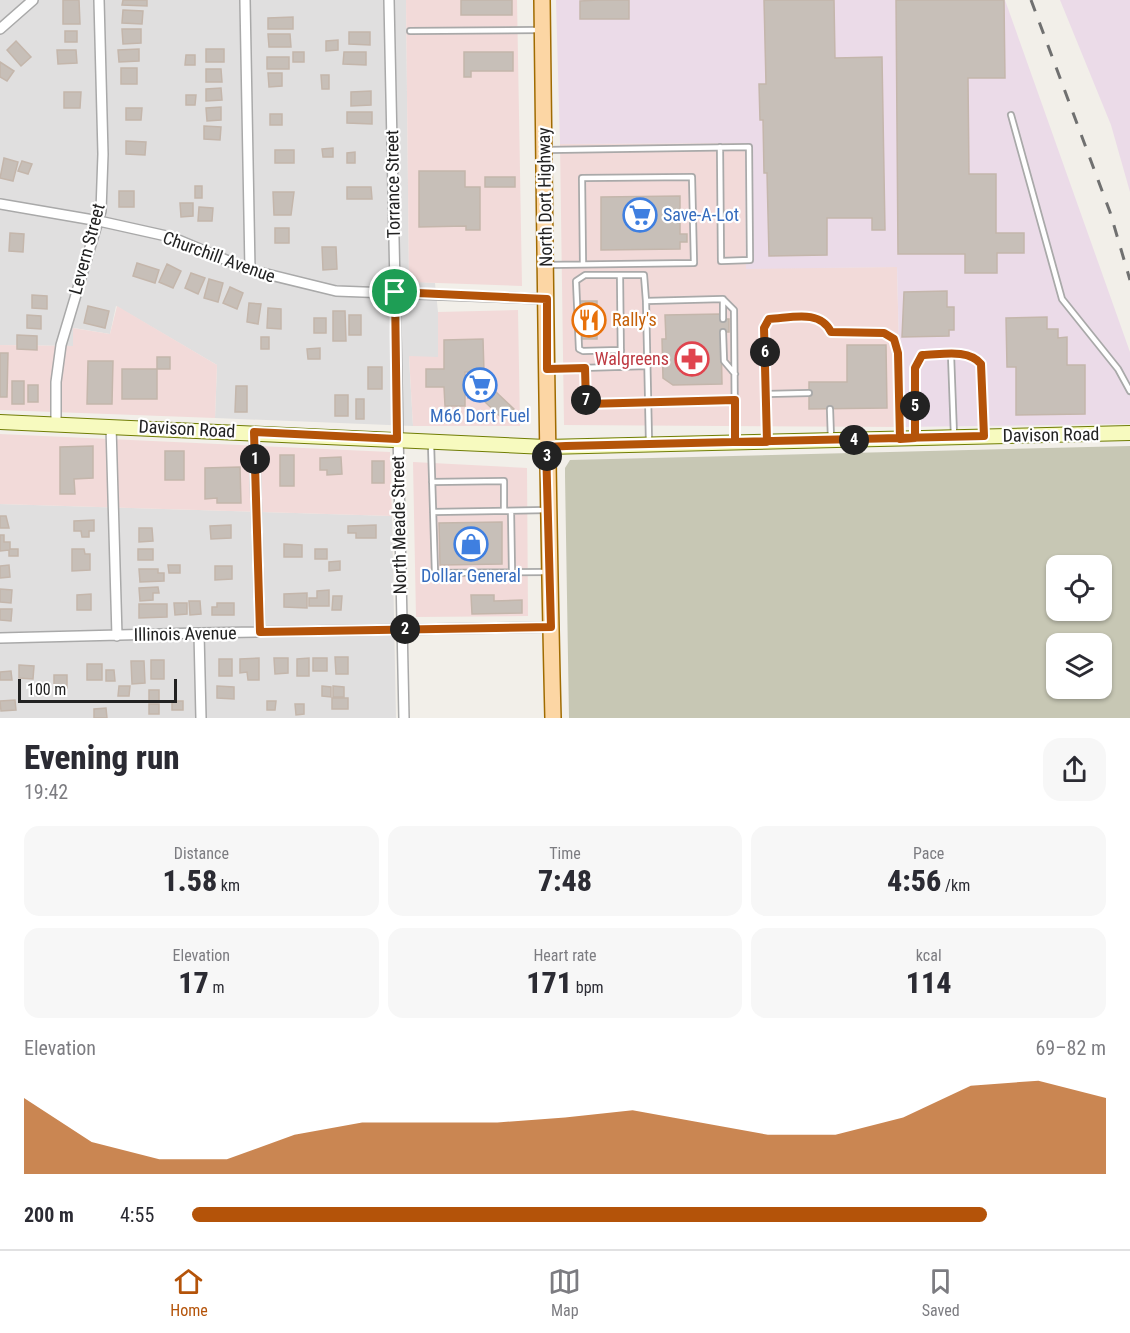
<!DOCTYPE html>
<meta charset="utf-8">
<style>
:root{--surface:#fff;--page:#f7f7f7;--text:#2b2b33;--muted:#7c7c81;--line:#e1e1e2;--accent:#b45309}
body{margin:0;font-family:"Roboto Condensed",sans-serif;background:var(--page);color:var(--text);height:100vh;display:flex;flex-direction:column;font-size:22px;white-space:nowrap}
*{box-sizing:border-box;margin:0}
p{font-size:20px;color:var(--muted)}
.icon{flex:none;width:33px;height:33px;fill:none;stroke:currentColor;stroke-width:2;stroke-linecap:round;stroke-linejoin:round}
.map{position:relative;height:718px;overflow:hidden}
.side{display:flex;flex-direction:column;background:var(--surface);flex:1}
.side>*{flex:none}
.fabs{position:absolute;left:1046px;top:555px;display:grid;gap:12px}
.fabs a{display:grid;place-items:center;width:66px;height:66px;border-radius:12px;background:var(--surface);box-shadow:0 2px 4px #0004;font-size:30px}
.scale{position:absolute;left:18px;bottom:15px;width:159px;box-sizing:border-box;padding-left:6px;border:3px solid #222;border-top:0;font-size:16px;line-height:21px;white-space:nowrap;color:#222;-webkit-text-stroke:4px #fff;paint-order:stroke}
.pin{position:absolute;display:grid;place-items:center;width:51px;height:51px;color:#fff;margin:-26px;border:3px solid #fff;border-radius:50%;box-shadow:0 2px 6px #0007}
.km{position:absolute;width:30px;height:30px;margin:-15px;border-radius:50%;background:#222;color:#fff;font-size:16px;line-height:30px;text-align:center}
.round{display:grid;place-items:center;flex:none;width:63px;height:63px;border-radius:18px;background:var(--page)}
.summary{display:flex;align-items:center;justify-content:space-between;height:102px;padding:0 24px}
h1{font-size:33px;font-weight:800;line-height:45px}
.stats{display:grid;grid-template-columns:repeat(3,1fr);gap:9px;height:102px;padding:6px 24px}
.stats div{display:grid;align-content:center;border-radius:15px;background:var(--page);text-align:center}
.stats b{font-size:30px;font-weight:800}
.stats small{font-size:16px;font-weight:400}
.stats p{font-size:16px}
.chart{height:168px;padding:12px 24px}
.chart p{display:flex;justify-content:space-between}
.chart svg{width:100%;height:108px;margin-top:6px;fill:var(--accent);opacity:.7}
ul{padding:0 24px;list-style:none;font-size:20px}
li{display:grid;grid-template-columns:96px 72px 1fr;align-items:center;height:45px}
li i{height:15px;border-radius:8px;background:var(--accent)}
.tabs{display:flex;justify-content:space-around;align-items:center;height:84px;border-top:2px solid var(--line);background:var(--surface);font-size:16px;color:var(--muted)}
.tabs a{display:grid;justify-items:center;gap:3px}
.tabs .current{color:var(--accent)}
.map>svg:first-child{display:block}
</style>
<div class="map">
<svg width="1130" height="718" viewBox="0 0 1130 718">
<rect width="100%" height="100%" fill="#f2efe9"/>
<path fill="#e0dfdf" d="M0,0H406L409,281L435,283L438,312V357H409L413,426L215,418L217,365L116,306L110,334L74,328L73,346L0,345Z
M0,504L392,516L396,718H0Z"/>
<path fill="#f2dad9" d="M406,0H517L522,286L409,282Z
M745,143L746,268L897,267L901,427L564,425L560,144Z
M117,306L217,365L215,418L0,410V345L73,346V328L110,334Z
M518,310L520,426H413L409,356L438,357V312Z
M0,434L390,452L392,516L0,504Z
M413,462L527,468L528,616L416,617Z"/>
<path fill="#ebdbe8" d="M556,0H1005L1130,352V424L901,427L897,267L746,269L745,143L560,144Z
M1060,0H1130V192L1111,125Z"/>
<path fill="#c7c7b4" fill-rule="evenodd" d="M1130,446V718H569L565,476V468L570,460ZM1056,566H1101V610H1056ZM1056,644H1101V688H1056Z"/>
<path fill="#c7bfb8" stroke="#c4b6ab" stroke-width="1.5" d="M63,0H79L80,24H63Z
M123,0H147V6L122,5Z
M461,0H512V15H461Z
M598,0H629V19H580V1Z
M764,0H834L835,58L882,57L885,230H872V218H827V255L769,256L767,173H764L763,120H760L759,84H766Z
M896,0H1004L1005,78H968L969,174H996V233H1024V253H997V273H965V254H898Z
M123,10L143,11L142,24L122,23Z
M293,17V29H268V18Z
M122,29H141V43L123,44Z
M65,31H77V42H65Z
M349,32H370V45L349,44Z
M268,34H290L291,47H269Z
M338,40V50L326,51V41Z
M16,41L31,57L21,66L7,50Z
M139,49V61L119,62L118,50Z
M206,49H224V62H206Z
M57,50H76L77,63L58,64Z
M293,52H304V62H293Z
M344,52H366V65L343,64Z
M464,52H513V71H471V77H464Z
M186,55H195V65H185Z
M267,57H289V69H267Z
M0,62L14,71L7,81L0,77Z
M121,68H137V84H121Z
M206,69H221L222,82H206Z
M268,73H282V86L269,87Z
M321,75H329V89H322Z
M221,88L222,100L206,101V89Z
M371,91V105L351,106V92Z
M64,92H81L80,108H64Z
M186,95H196L195,105H186Z
M221,107V120L207,121L206,108Z
M126,108H142L141,120H126Z
M347,112H372V124L347,123Z
M270,114H282V125H270Z
M204,126L221,127L220,140L204,139Z
M126,141L146,142L145,155L126,154Z
M333,148V157H323L322,149Z
M275,150H294V163H275Z
M355,152V163H347V153Z
M4,158L18,162L13,181L0,178Z
M22,161L32,164L28,174L18,171Z
M419,171H465V187H480V230H466V226L419,227Z
M485,177H515V187H485Z
M195,186H202V198H195Z
M347,187H371L372,199H347Z
M119,191H134V207H119Z
M273,192H294L291,215H274Z
M680,196V234H687V242H680V249L601,250V197Z
M180,203H193V216L181,217Z
M199,207L213,208L212,221H198Z
M275,228H289V243H275Z
M10,233L24,234L23,252L9,251Z
M322,247H336L337,269L323,270Z
M137,263L159,270L155,283L133,276Z
M167,264L181,271L173,288L159,282Z
M191,273L205,278L198,294L185,288Z
M209,279L223,283L218,302L204,298Z
M230,287L243,293L237,309L223,303Z
M947,291V307H954V330H949V336L902,337L904,292Z
M32,295L47,296V309L32,308Z
M580,301H597V339H580Z
M249,303L261,304L258,324L247,322Z
M88,306L109,311L105,328L84,323Z
M268,308L281,309V329L267,328Z
M333,311H345L346,341H333Z
M720,314V319H729V332H721L722,384L673,385L663,378L662,339H666L665,315Z
M27,315L41,316V329L27,328Z
M349,315H361V335H349Z
M1047,317V329H1058V338L1067,337V365H1085V414L1016,415V367H1007L1006,318Z
M314,318H326V333H314Z
M17,335L37,336V350L17,349Z
M261,337H269V349H261Z
M483,339L484,372H465V406H445L444,387H426V369H444V340Z
M847,345H886L887,408L809,409V382H847Z
M320,348V359H308L307,349Z
M0,353H8L7,397H0Z
M157,357H170V369H157Z
M88,361H113L112,404H87Z
M368,367H382V389H368Z
M122,369H157V399H122Z
M468,375H491V392H496L514,409L504,420L485,402V398H468Z
M12,381H24V404H12Z
M28,385H38V402H28Z
M236,386H247V412H235Z
M335,395H348V416H335Z
M356,399H364V419H356Z
M93,446V478L74,479L75,494H60V447Z
M165,451H184V480H165Z
M280,455H294V486H280Z
M341,457L342,474L327,475V470H320V458Z
M372,461H384V483H372Z
M240,467L241,503H217V498L205,499V468Z
M0,516H6L9,528H0Z
M94,520V531H89V537H82L81,531H74V521Z
M502,522V564L440,565L439,523Z
M231,525V538L211,539L210,526Z
M376,525V538H356V533H348V526Z
M139,528H152L153,541L139,542Z
M0,535H4V542H10V549H18V556H9V550L0,551Z
M284,544L302,545V557H284Z
M72,549H84L85,554H90V570L72,571Z
M138,549H153V560H138Z
M315,549H327V559H315Z
M340,561V570L329,571V562Z
M9,565L10,577L0,578V566Z
M168,565H180V573H169Z
M215,566H232V579L215,580Z
M139,569H158V573H164V581L140,582Z
M158,587L159,593H153V600L140,601L139,588Z
M0,589L12,590L11,603L0,602Z
M329,590V606H309V598H317V591Z
M307,593V608L284,607V594Z
M91,594V610H77V595Z
M471,595H494V601L522,600V613L472,614Z
M333,596H342L341,610H332Z
M189,601H200L201,614L190,615Z
M174,603H187V614L175,615Z
M217,603H234V615H212V607H217Z
M139,604H167V617L139,618Z
M0,609H12L11,621L0,620Z
M335,657H348V674H336Z
M259,658V680H248L247,672L240,673V659Z
M274,658H288V673L275,674Z
M309,658V676H297V659Z
M313,658H327V671H313Z
M219,659H232V676H219Z
M151,660H164V679H151Z
M131,661H144L145,683L132,684Z
M87,664H102V680H87Z
M19,665L34,666L33,679L19,678Z
M106,670H114L115,681H106Z
M11,671L12,680H0V672Z
M54,675H67V688H54Z
M119,686H130L129,696H118Z
M217,686L234,687V699L217,698Z
M322,686L331,687V697L322,696Z
M333,686L344,687V697H333Z
M149,690H159V701H149Z
M332,698H348V709H332Z
M15,700L16,710L1,711L0,701Z
M172,701H183V710H172Z
M267,701H276L275,710H267Z
M149,704H159V714H149Z
M295,704H304V714L296,715Z
M106,708L107,718H94V709Z"/>
<g fill="none" stroke-linecap="round" stroke-linejoin="round">
<g stroke="#a9a9a9" stroke-width="8">
<path id="lane" d="M410,31L539,30
M1011,115L1062,299L1118,369L1130,391
M547,150L749,147L750,260L721,261L720,147
M546,265L694,263L692,177L582,178L583,264
M620,275H585L576,281L579,349L583,351L621,350
M723,299V319
M723,332L724,361L735,374
M951,355L954,436
M621,367L620,275H644L646,301
M585,368L586,404L736,400
M549,369L647,366
M767,394L809,393
M830,409L831,439
M915,435L916,368L922,355C940,355 968,348 981,364L984,434
M767,440L764,328L769,319C791,318 820,309 831,331L884,333L894,338L898,353L899,436
M649,442L646,301L723,299L734,310L735,440
M431,444L435,573L546,572
M432,482L504,481V511
M511,511L512,572
M433,512L547,510"/>
</g>
<g stroke="#a9a9a9" stroke-width="12">
<path id="street" d="M245,0L250,270
M389,0L404,718
M0,29L33,0
M0,204L99,221L171,237L250,270L336,291L547,299
M56,424V382L61,345L101,211L103,154L99,0
M111,426L117,636
M254,432L260,632
M199,633L201,718
M0,638L199,633L551,627"/>
</g>
<g stroke="#707d05" stroke-width="16">
<path id="secondary" d="M0,422L546,447L1130,433"/>
</g>
<g stroke="#a06b00" stroke-width="18">
<path id="primary" d="M542,0C545,239 547,479 553,718"/>
</g>
<use href="#lane" stroke="#fff" stroke-width="4.5"/>
<use href="#street" stroke="#fff" stroke-width="9"/>
<use href="#secondary" stroke="#f7fabf" stroke-width="14"/>
<use href="#primary" stroke="#fcd6a4" stroke-width="15"/>
<path stroke="#707070" stroke-width="3" stroke-dasharray="12 12" stroke-linecap="butt" d="M1031,0L1110,212L1130,280"/>
</g>
<g fill="none" stroke-linecap="round" stroke-linejoin="round">
<g stroke="#fff" stroke-width="12">
<path id="route" d="M395,292L397,439L254,432L260,632L551,627L546,447L566,446L984,436L981,364C968,348 940,355 922,355L915,368V438L900,439L898,353L894,339L884,333L831,332C820,309 791,318 769,319L764,328L767,442H735V400L586,404L585,368L547,369V299L395,292"/>
</g>
<use href="#route" stroke="#b45309" stroke-width="8"/>
</g>
<defs>
<g id="supermarket-ring" transform="scale(1.725)"><circle r="9.5" fill="#fff" stroke="#3f7fe0" stroke-width="1.5"/><path d="M-6-5.5h2.5l.6 2H6L4.5 2H-2.5L-4.4-4H-6ZM-1.5 3.2a1.3 1.3 0 1 0 .1 0ZM3 3.2a1.3 1.3 0 1 0 .1 0Z" fill="#3f7fe0"/></g>
<g id="restaurant-ring" transform="scale(1.725)"><circle r="9.5" fill="#fff" stroke="#e8710a" stroke-width="1.5"/><path d="M-5-6h1v4h1v-4h1v4h1v-4h1v5L-1.5 .5V6h-2V.5L-5-1ZM5-6V6H3V1.5H1.5Q1.5-4 5-6Z" fill="#e8710a"/></g>
<g id="pharmacy-ring" transform="scale(1.725)"><circle r="9.5" fill="#fff" stroke="#e0444e" stroke-width="1.5"/><path d="M-2-6h4v4h4v4h-4v4h-4v-4h-4v-4h4Z" fill="#e0444e"/></g>
<g id="shop-ring" transform="scale(1.725)"><circle r="9.5" fill="#fff" stroke="#3f7fe0" stroke-width="1.5"/><path d="M-5-2.5h2.3a2.7 3.5 0 0 1 5.4 0H5L5.5 6h-11ZM-1.5-2.5h3a1.5 2.3 0 0 0-3 0Z" fill="#3f7fe0"/></g>
</defs>
<g fill-rule="evenodd">
<use href="#supermarket-ring" x="640" y="215"/>
<use href="#restaurant-ring" x="589" y="320"/>
<use href="#pharmacy-ring" x="692" y="359"/>
<use href="#supermarket-ring" x="480" y="385"/>
<use href="#shop-ring" x="471" y="544"/>
</g>
<g text-anchor="middle" stroke-width="4.5" stroke-linejoin="round" paint-order="stroke">
<g font-size="18" fill="#222" stroke="#fff">
<text transform="translate(393 184) rotate(-91)" y="6">Torrance Street</text>
<text transform="translate(545 197) rotate(-91)" y="6">North Dort Highway</text>
<text transform="translate(87 249) rotate(-75)" y="6">Levern Street</text>
<text transform="translate(219 257) rotate(20)" y="6">Churchill Avenue</text>
<text transform="translate(187 429) rotate(3)" y="6">Davison Road</text>
<text transform="translate(1051 435) rotate(-1)" y="6">Davison Road</text>
<text transform="translate(399 525) rotate(-91)" y="6">North Meade Street</text>
<text transform="translate(185 634) rotate(-1)" y="6">Illinois Avenue</text>
</g>
<g font-size="18" fill="#366cbe" stroke="#fff">
<text x="663" y="221" text-anchor="start">Save-A-Lot</text>
<text x="480" y="422">M66 Dort Fuel</text>
<text x="471" y="582">Dollar General</text>
</g>
<g font-size="18" fill="#c56008" stroke="#fff" text-anchor="start">
<text x="612" y="326">Rally's</text>
</g>
<g font-size="18" fill="#be3a42" stroke="#fff" text-anchor="end">
<text x="669" y="365">Walgreens</text>
</g>
</g>
</svg>
<div class="fabs">
<a><svg class="icon" aria-label="locate" viewBox="0 0 24 24"><circle cx="12" cy="12" r="6"/><path d="M12 2v4M12 18v4M2 12h4M18 12h4"/></svg></a>
<a><svg class="icon" aria-label="layers" viewBox="0 0 24 24"><path d="M12 4l9 5-9 5-9-5zM3 14l9 5 9-5"/></svg></a>
</div>
<div class="scale">100 m</div>
<div class="pin" style="left:395px;top:292px;background:#1e9e55"><svg class="icon" aria-label="arrive" viewBox="0 0 24 24"><path d="M6 21V4h12l-3 4 3 4H6"/></svg></div>
<b class="km" style="left:255px;top:459px">1</b>
<b class="km" style="left:405px;top:629px">2</b>
<b class="km" style="left:547px;top:456px">3</b>
<b class="km" style="left:854px;top:440px">4</b>
<b class="km" style="left:915px;top:406px">5</b>
<b class="km" style="left:765px;top:352px">6</b>
<b class="km" style="left:586px;top:400px">7</b>
</div>
<section class="side">
<div class="summary"><div><h1>Evening run</h1><p>19:42</p></div><a class="round"><svg class="icon" aria-label="share" viewBox="0 0 24 24"><path d="M12 15V3M7 8l5-5 5 5M5 13v7h14v-7"/></svg></a></div>
<div class="stats">
<div><p>Distance</p><b>1.58<small> km</small></b></div>
<div><p>Time</p><b>7:48</b></div>
<div><p>Pace</p><b>4:56<small> /km</small></b></div>
</div>
<div class="stats">
<div><p>Elevation</p><b>17<small> m</small></b></div>
<div><p>Heart rate</p><b>171<small> bpm</small></b></div>
<div><p>kcal</p><b>114</b></div>
</div>
<div class="chart"><p><span>Elevation</span>69–82 m</p>
<svg viewBox="0 0 160 44" preserveAspectRatio="none"><path d="M0 44V13L10 31L20 38L30 38L40 28L50 23L60 23L70 23L80 21L90 18L100 23L110 28L120 28L130 21L140 8L150 6L160 13V44z"/></svg>
</div>
<ul>
<li><b>200 m</b>4:55<i style="width:87%"></i></li>
</ul>
</section>
<nav class="tabs">
<a class="current"><svg class="icon" aria-label="home" viewBox="0 0 24 24"><path d="M3 11l9-7 9 7M6 9v11h12V9"/></svg>Home</a>
<a><svg class="icon" aria-label="map" viewBox="0 0 24 24"><path d="M3 6l6-2 6 2 6-2v14l-6 2-6-2-6 2zM9 4v14M15 6v14"/></svg>Map</a>
<a><svg class="icon" aria-label="saved" viewBox="0 0 24 24"><path d="M7 4h10v16l-5-4-5 4z"/></svg>Saved</a>
</nav>
